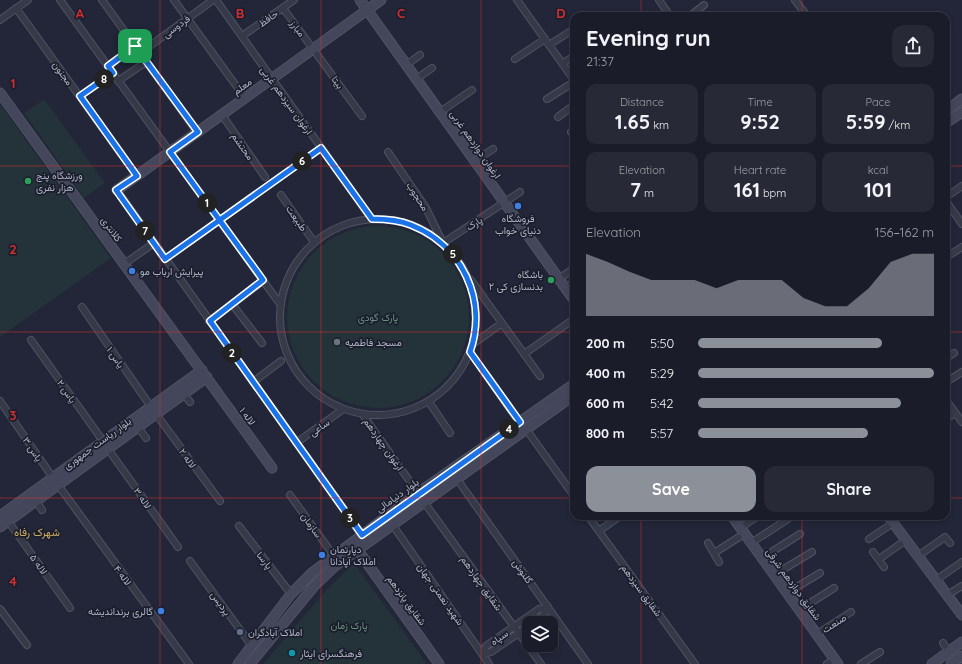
<!DOCTYPE html>
<meta charset="utf-8">
<style>
:root{--surface:#1a1c2a;--page:#272936;--text:#f1f3f6;--muted:#9fa1a8;--line:#383a47;--accent:#8c9099}
body{margin:0;font-family:Quicksand,Vazirmatn,sans-serif;background:var(--page);color:var(--text);height:100vh;display:flex;flex-direction:column;font-size:15px;white-space:nowrap}
*{box-sizing:border-box;margin:0}
p{font-size:13px;color:var(--muted)}
.icon{flex:none;width:22px;height:22px;fill:none;stroke:currentColor;stroke-width:2;stroke-linecap:round;stroke-linejoin:round}
.map{position:relative;flex:1;overflow:hidden}
.side{position:absolute;left:570px;top:12px;width:380px;height:508px;display:flex;flex-direction:column;background:var(--surface);border-radius:12px;box-shadow:0 2px 6px #0003,0 0 0 1px var(--line)}
.side>*{flex:none}
.buttons{position:absolute;left:522px;top:616px;display:grid;gap:8px}
.buttons a{display:grid;place-items:center;width:36px;height:36px;border-radius:8px;background:var(--surface);box-shadow:0 2px 6px #0003,0 0 0 1px var(--line);font-size:20px}
.pin{position:absolute;display:grid;place-items:center;width:34px;height:34px;color:#fff;margin:-17px;border-radius:8px;box-shadow:0 2px 6px #0006}
.km{position:absolute;width:20px;height:20px;margin:-10px;border-radius:50%;background:#222;color:#fff;font-size:11px;line-height:20px;text-align:center}
.round{display:grid;place-items:center;flex:none;width:42px;height:42px;border-radius:12px;background:var(--page)}
.headline{display:flex;align-items:center;justify-content:space-between;height:68px;padding:0 16px}
h1{font-size:22px;font-weight:700;line-height:30px}
.stats{display:grid;grid-template-columns:repeat(3,1fr);gap:6px;height:68px;padding:4px 16px}
.stats div{display:grid;align-content:center;border-radius:10px;background:var(--page);text-align:center}
.stats b{font-size:20px;font-weight:700}
.stats small{font-size:11px;font-weight:400}
.stats p{font-size:11px}
.chart{height:112px;padding:8px 16px}
.chart p{display:flex;justify-content:space-between}
.chart svg{width:100%;height:72px;margin-top:4px;fill:var(--accent);opacity:.7}
.cta{display:flex;gap:8px;margin-top:auto;padding:8px 16px}
.cta a{flex:1;height:46px;border-radius:12px;background:var(--accent);color:#fff;font-size:16px;font-weight:700;line-height:46px;text-align:center}
.cta a+a{background:var(--page);color:var(--text)}
ul{padding:0 16px;list-style:none;font-size:13px}
li{display:grid;grid-template-columns:64px 48px 1fr;align-items:center;height:30px}
li i{height:10px;border-radius:5px;background:var(--accent)}
.map>svg:first-child{display:block}
</style>
<div class="map">
<svg width="962" height="664" viewBox="0 0 962 664">
<rect width="100%" height="100%" fill="#222638"/>
<path fill="#243239" d="M44,99L105,183L84,198L24,113Z
M0,104L111,258L0,337Z
M287 317a91 91 0 1 1 182 0a91 91 0 1 1-182 0Z
M354,563L427,664H263L326,590Z"/>
<g fill="none" stroke-linecap="round" stroke-linejoin="round">
<g stroke="#505363" stroke-width="8">
<path id="street" d="M60,0L280,304
M102,0L197,132
M174,0L245,98
M216,0L372,219
M517,0L574,80
M659,0L670,16
M795,0L807,16
M16,8L137,176
M283,8L362,116
M690,16L704,5
M0,20L28,0
M242,36L294,0
M549,45L574,29
M140,53L213,0
M515,59L545,39
M563,63L574,56
M406,65L420,55
M108,66L135,46
M416,79L432,68
M118,81L146,62
M80,96L113,73
M547,99L574,82
M440,112L472,90
M222,115L265,177
M558,117L574,105
M571,132L574,130
M388,152L426,208L443,243L520,192
M475,161L493,149
M117,190L362,535
M281,195L314,242
M946,197L962,186
M946,201L962,224
M280 317a98 98 0 1 1 196 0a98 98 0 1 1-196 0Z
M946,254L948,256L962,247
M165,259L321,148
M124,264L154,243
M559,279L574,268
M471,280L540,376
M566,288L574,282
M232,304L262,343
M82,307L151,407
M209,321L263,281
M31,340L103,441
M473,344L502,323
M470,352L519,422
M524,354L574,319
M946,358L954,353
M253,382L281,361
M946,382L962,372
M184,394L190,402
M946,400L962,422
M0,401L53,478L189,664
M429,402L450,433
M156,414L220,501
M363,415L418,493
M946,419L955,413
M138,427L146,438
M526,429L574,496
M296,443L342,410
M108,449L178,547
M457,479L588,664
M290,495L334,556
M36,501L42,510
M424,502L541,664
M588,516L695,664
M8,521L70,608
M392,524L489,664
M239,526L291,594
M740,528L758,516
M599,531L620,516
M869,539L893,523
M708,543L719,562
M751,543L788,519
M873,552L884,567
M714,553L744,534
M918,556L945,537L950,543
M762,558L800,534
M879,559L906,540
M190,561L251,645
M774,575L812,552
M936,580L962,562
M787,593L820,573
M947,595L962,586
M0,609L27,645
M799,610L834,588
M529,626L491,652L482,654L486,646L539,609L548,607L543,616L533,623
M817,634L851,612
M943,643L949,652
M827,664L835,659
M861,664L880,652"/>
</g>
<g stroke="#505363" stroke-width="11">
<path id="secondary" d="M360,0L574,300
M0,93L272,468
M946,111L962,99
M946,123L962,112
M117,190L381,0
M0,516L202,370
M732,516L838,664
M888,516L962,615
M0,527L207,377
M357,549L439,664
M238,664L291,594L312,573L418,493L574,384
M250,664L315,585L335,566L574,395
M932,664L962,642
M951,664L962,656"/>
</g>
<use href="#street" stroke="#363948" stroke-width="6"/>
<use href="#secondary" stroke="#44475b" stroke-width="9"/>
</g>
<g fill="none" stroke-linecap="round" stroke-linejoin="round">
<g stroke="#fff" stroke-width="8">
<path id="route" d="M135,46L198,132L170,152L263,280L210,321L362,535L520,422L470,352C488,300 462,245 411,225C399,220 385,219 372,219L321,148C269,185 217,222 165,259L116,190L137,176L80,96L113,73L108,66L135,46"/>
</g>
<use href="#route" stroke="#1a73e8" stroke-width="5"/>
</g>
<path fill="none" stroke="#d42f30" stroke-width="1" stroke-opacity="0.55" d="M160,0V664M321,0V664M481,0V664M641,0V16M802,0V16M0,166H574M946,166H962M0,332H574M946,332H962M0,498H574M946,498H962M641,516V664M802,516V664"/>
<g fill="#2e9e5b" stroke="#1b1e2d" stroke-width="1.5">
<circle cx="28" cy="181" r="4"/>
<circle cx="551" cy="280" r="4"/>
</g>
<g fill="#3f7fe0" stroke="#1b1e2d" stroke-width="1.5">
<circle cx="518" cy="206" r="4"/>
<circle cx="132" cy="271" r="4"/>
<circle cx="322" cy="555" r="4"/>
<circle cx="161" cy="611" r="4"/>
</g>
<circle fill="#6b7280" stroke="#1b1e2d" stroke-width="1.5" cx="337" cy="342" r="4"/>
<circle fill="#5c6f8a" stroke="#1b1e2d" stroke-width="1.5" cx="240" cy="632" r="4"/>
<circle fill="#0f9aa8" stroke="#1b1e2d" stroke-width="1.5" cx="292" cy="653" r="4"/>
<g text-anchor="middle" stroke-width="3.5" stroke-linejoin="round" paint-order="stroke">
<g font-size="10" fill="#b0b3c5" stroke="#1b1e2d">
<text transform="translate(268 18) rotate(-35)" y="4">حافظ</text>
<text transform="translate(176 26) rotate(-36)" y="4">فردوسی</text>
<text transform="translate(298 28) rotate(54)" y="4">مبارز</text>
<text transform="translate(63 73) rotate(54)" y="4">مجنون</text>
<text transform="translate(338 82) rotate(54)" y="4">بیتا</text>
<text transform="translate(242 86) rotate(-36)" y="4">معلم</text>
<text transform="translate(287 100) rotate(54)" y="4">ارغوان سیزدهم غربی</text>
<text transform="translate(476 144) rotate(55)" y="4">ارغوان دوازدهم غربی</text>
<text transform="translate(243 146) rotate(55)" y="4">محتشم</text>
<text transform="translate(418 196) rotate(57)" y="4">محجوب</text>
<text transform="translate(297 218) rotate(55)" y="4">طبیعت</text>
<text transform="translate(474 223) rotate(-33)" y="4">پارک</text>
<text transform="translate(112 229) rotate(54)" y="4">کلانتری</text>
<text transform="translate(116 357) rotate(55)" y="4">یاس ۱</text>
<text transform="translate(67 391) rotate(55)" y="4">یاس ۲</text>
<text transform="translate(248 416) rotate(54)" y="4">لاله ۱</text>
<text transform="translate(319 427) rotate(-35)" y="4">ساعی</text>
<text transform="translate(97 443) rotate(-36)" y="4">بلوار ریاست جمهوری</text>
<text transform="translate(384 444) rotate(55)" y="4">ارغوان چهاردهم</text>
<text transform="translate(33 449) rotate(56)" y="4">یاس ۳</text>
<text transform="translate(188 458) rotate(54)" y="4">لاله ۲</text>
<text transform="translate(397 495) rotate(-36)" y="4">بلوار دنیامالی</text>
<text transform="translate(143 498) rotate(55)" y="4">لاله ۳</text>
<text transform="translate(312 525) rotate(54)" y="4">سازمان</text>
<text transform="translate(265 560) rotate(52)" y="4">پارسا</text>
<text transform="translate(39 564) rotate(55)" y="4">لاله ۵</text>
<text transform="translate(523 571) rotate(55)" y="4">گلنوش</text>
<text transform="translate(123 575) rotate(54)" y="4">لاله ۴</text>
<text transform="translate(482 583) rotate(55)" y="4">شقایق چهاردهم</text>
<text transform="translate(794 584) rotate(54)" y="4">شقایق دوازدهم شرقی</text>
<text transform="translate(642 590) rotate(54)" y="4">شقایق سیزدهم</text>
<text transform="translate(441 594) rotate(55)" y="4">شهید نعمتی جهان</text>
<text transform="translate(407 600) rotate(54)" y="4">شقایق پانزدهم</text>
<text transform="translate(221 603) rotate(54)" y="4">پردیس</text>
<text transform="translate(834 623) rotate(-32)" y="4">صنعت</text>
<text transform="translate(499 637) rotate(-35)" y="4">سپاه</text>
</g>
<g font-size="10" fill="#b0b3c5" stroke="#1b1e2d" text-anchor="start">
<text x="36" y="179">ورزشگاه پنج<tspan x="36" dy="12">هزار نفری</tspan></text>
<text x="518" y="222" text-anchor="middle">فروشگاه<tspan x="518" dy="12">دنیای خواب</tspan></text>
<text x="140" y="275">پیرایش ارباب مو</text>
<text x="543" y="278" text-anchor="end">باشگاه<tspan x="543" dy="12">بدنسازی کی ۲</tspan></text>
<text x="345" y="346">مسجد فاطمیه</text>
<text x="330" y="553">دپارتمان<tspan x="330" dy="12">املاک آپادانا</tspan></text>
<text x="153" y="615" text-anchor="end">گالری برنداندیشه</text>
<text x="248" y="636">املاک آبادگران</text>
<text x="300" y="657">فرهنگسرای ایثار</text>
</g>
<g font-size="10" fill="#69947d" stroke="#1b1e2d">
<text x="378" y="321">پارک گودی</text>
<text x="349" y="629">پارک زمان</text>
</g>
<g font-size="11" fill="#ceab62" stroke="#1b1e2d">
<text x="37" y="536">شهرک رفاه</text>
</g>
</g>
<g font-size="13" text-anchor="middle" font-weight="bold" fill="#d42f30" stroke="#1b1e2d" stroke-width="3.5" stroke-linejoin="round" paint-order="stroke">
<text x="80" y="18">A</text>
<text x="240" y="18">B</text>
<text x="401" y="18">C</text>
<text x="561" y="18">D</text>
<text x="13" y="88">1</text>
<text x="13" y="254">2</text>
<text x="13" y="420">3</text>
<text x="13" y="586">4</text>
</g>
</svg>
<div class="buttons">
<a><svg class="icon" aria-label="layers" viewBox="0 0 24 24"><path d="M12 4l9 5-9 5-9-5zM3 14l9 5 9-5"/></svg></a>
</div>
<div class="pin" style="left:135px;top:46px;background:#1e9e55"><svg class="icon" aria-label="arrive" viewBox="0 0 24 24"><path d="M6 21V4h12l-3 4 3 4H6"/></svg></div>
<b class="km" style="left:207px;top:203px">1</b>
<b class="km" style="left:232px;top:353px">2</b>
<b class="km" style="left:350px;top:518px">3</b>
<b class="km" style="left:509px;top:429px">4</b>
<b class="km" style="left:453px;top:254px">5</b>
<b class="km" style="left:302px;top:161px">6</b>
<b class="km" style="left:145px;top:231px">7</b>
<b class="km" style="left:104px;top:79px">8</b>
<section class="side">
<div class="headline"><div><h1>Evening run</h1><p>21:37</p></div><a class="round"><svg class="icon" aria-label="share" viewBox="0 0 24 24"><path d="M12 15V3M7 8l5-5 5 5M5 13v7h14v-7"/></svg></a></div>
<div class="stats">
<div><p>Distance</p><b>1.65<small> km</small></b></div>
<div><p>Time</p><b>9:52</b></div>
<div><p>Pace</p><b>5:59<small> /km</small></b></div>
</div>
<div class="stats">
<div><p>Elevation</p><b>7<small> m</small></b></div>
<div><p>Heart rate</p><b>161<small> bpm</small></b></div>
<div><p>kcal</p><b>101</b></div>
</div>
<div class="chart"><p><span>Elevation</span>156–162 m</p>
<svg viewBox="0 0 160 44" preserveAspectRatio="none"><path d="M0 44V6L10 11L20 17L30 22L40 22L50 22L60 27L70 22L80 22L90 22L100 33L110 38L120 38L130 27L140 11L150 6L160 6V44z"/></svg>
</div>
<ul>
<li><b>200 m</b>5:50<i style="width:78%"></i></li>
<li><b>400 m</b>5:29<i style="width:100%"></i></li>
<li><b>600 m</b>5:42<i style="width:86%"></i></li>
<li><b>800 m</b>5:57<i style="width:72%"></i></li>
</ul>
<div class="cta"><a>Save</a><a>Share</a></div>
</section>
</div>
